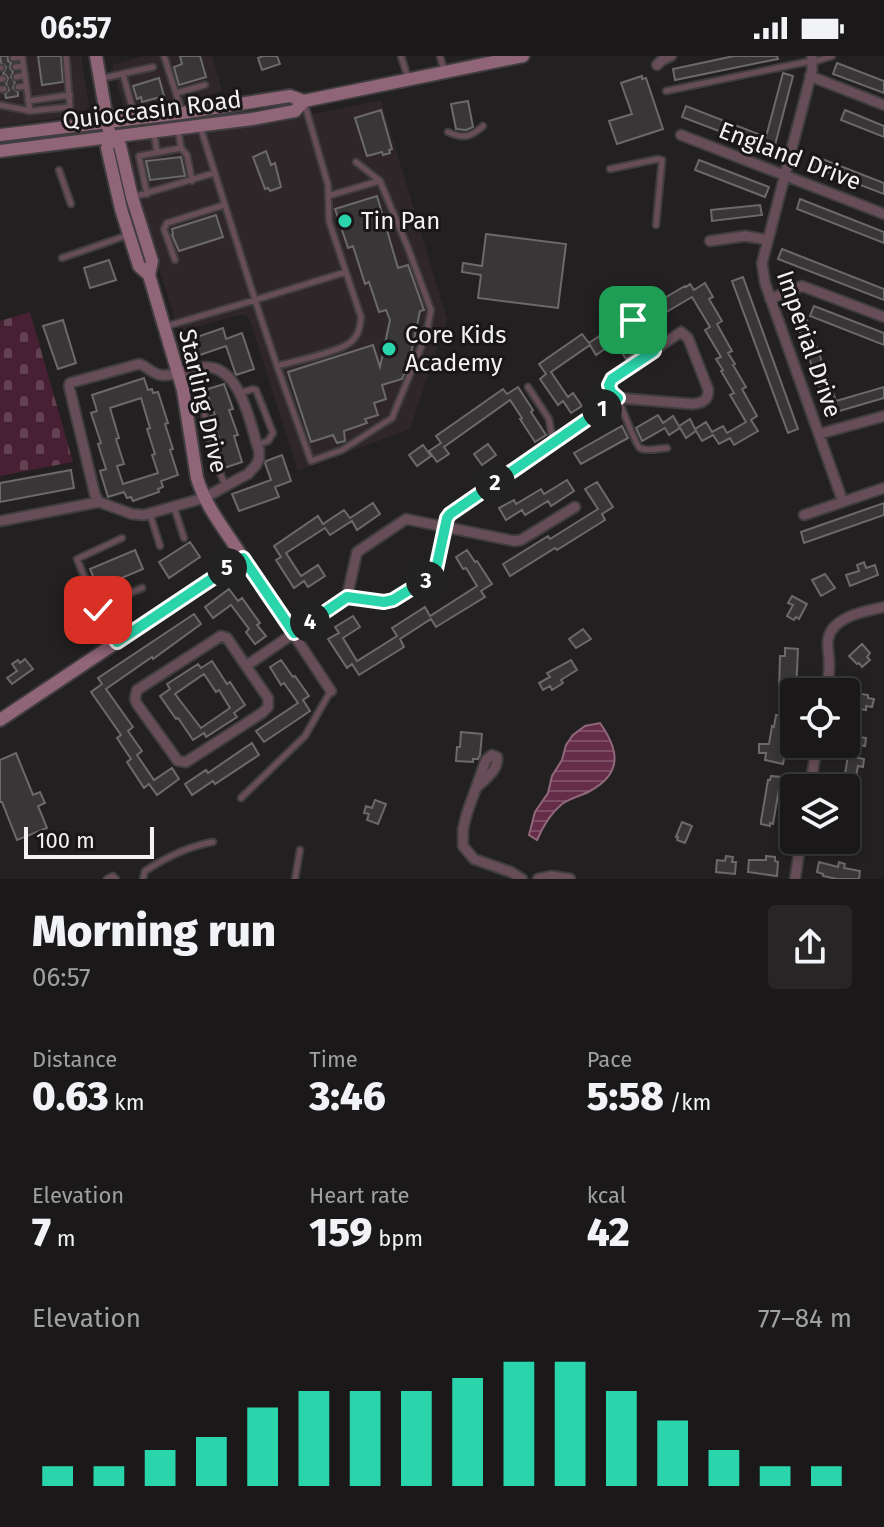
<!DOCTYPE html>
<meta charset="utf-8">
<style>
:root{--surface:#1a1819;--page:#272526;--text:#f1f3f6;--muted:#9fa0a2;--line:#383738;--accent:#2bd5ac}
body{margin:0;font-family:"Fira Sans",sans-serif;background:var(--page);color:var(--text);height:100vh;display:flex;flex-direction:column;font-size:30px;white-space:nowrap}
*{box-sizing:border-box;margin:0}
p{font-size:26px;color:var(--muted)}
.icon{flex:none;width:44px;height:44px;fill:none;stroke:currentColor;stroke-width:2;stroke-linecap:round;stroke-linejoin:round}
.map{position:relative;height:823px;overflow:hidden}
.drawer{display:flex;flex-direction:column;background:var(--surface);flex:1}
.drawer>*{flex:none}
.controls{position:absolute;left:780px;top:622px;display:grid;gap:16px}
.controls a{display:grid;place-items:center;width:80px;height:80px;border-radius:8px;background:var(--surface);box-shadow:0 4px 12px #0003,0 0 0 2px var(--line);font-size:40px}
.scale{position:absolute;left:24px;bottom:20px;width:130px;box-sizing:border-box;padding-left:8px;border:4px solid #f3f1f2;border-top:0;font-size:22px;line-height:28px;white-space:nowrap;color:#f3f1f2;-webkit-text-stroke:6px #191718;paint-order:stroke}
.pin{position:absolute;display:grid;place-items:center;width:68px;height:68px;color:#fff;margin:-34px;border-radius:16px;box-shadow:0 4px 12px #0006}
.km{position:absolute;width:40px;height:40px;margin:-20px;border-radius:50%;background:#222;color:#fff;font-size:22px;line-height:40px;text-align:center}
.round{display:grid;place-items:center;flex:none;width:84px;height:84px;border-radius:8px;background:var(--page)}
.overview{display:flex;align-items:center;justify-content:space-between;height:136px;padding:0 32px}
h1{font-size:44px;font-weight:800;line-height:60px}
.stats{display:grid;grid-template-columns:repeat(3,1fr);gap:12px;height:136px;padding:8px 32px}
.stats div{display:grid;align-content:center}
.stats b{font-size:40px;font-weight:800}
.stats small{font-size:22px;font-weight:400}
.stats p{font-size:22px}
.chart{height:224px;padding:16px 32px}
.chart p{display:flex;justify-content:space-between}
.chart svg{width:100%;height:144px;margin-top:8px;stroke:var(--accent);stroke-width:6}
.status{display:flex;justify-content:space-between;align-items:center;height:56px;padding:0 40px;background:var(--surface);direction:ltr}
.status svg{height:22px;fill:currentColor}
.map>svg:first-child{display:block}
</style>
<div class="status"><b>06:57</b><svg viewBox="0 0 49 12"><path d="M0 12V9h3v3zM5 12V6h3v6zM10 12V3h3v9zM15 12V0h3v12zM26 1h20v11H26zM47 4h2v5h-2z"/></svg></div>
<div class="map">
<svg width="884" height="823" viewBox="0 0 884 823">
<defs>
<pattern id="cemetery-stones" width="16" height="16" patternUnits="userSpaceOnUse" patternTransform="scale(2)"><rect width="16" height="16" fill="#472033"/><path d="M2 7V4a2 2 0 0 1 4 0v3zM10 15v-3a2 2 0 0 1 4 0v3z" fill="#624151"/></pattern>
<pattern id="water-rules" width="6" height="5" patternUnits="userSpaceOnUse" patternTransform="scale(2)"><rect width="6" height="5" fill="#652d48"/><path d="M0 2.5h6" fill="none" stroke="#7c4c63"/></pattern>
</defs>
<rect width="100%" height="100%" fill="#232021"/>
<path fill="#2f262a" d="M0,0H81L89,50L80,59L0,70Z
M143,0H212L222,35L185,47L124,52L112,9Z
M381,44L447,263L410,373L298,415L251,268L246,259H238L179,276L139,149L129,95L130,90L137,86L320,57Z"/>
<path fill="url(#cemetery-stones)" d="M30,256L73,406L0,420V265Z"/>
<path fill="url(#water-rules)" stroke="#90687b" stroke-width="2" d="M600,667C619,694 623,717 590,735C581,740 570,742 562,748C550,758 543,770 537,784L529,779L535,756L548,737L552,720L562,704L566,689L573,679L585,670Z"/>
<path fill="#393637" stroke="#6c696a" stroke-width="2" fill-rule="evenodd" d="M0,0H8V5L11,7L10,12L13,16L11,21L15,26L13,32L18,36V40L6,42L5,38L9,34L6,28L8,22L6,19L3,18L6,11L1,7Z
M38,0H61L63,26L42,29Z
M180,0H200L206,21L179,29L174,11L182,8Z
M263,0H277L280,8L262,14L258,2Z
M734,0H777L778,3L675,24L673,13Z
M837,7L884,25V37L833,18Z
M783,17L793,20L774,93L753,88L682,61L686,50L766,81Z
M642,20V23L646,22L663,73L617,88L609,65L632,58L621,27Z
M159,22L164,40L142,46L141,41L137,43L133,30Z
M468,45L473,71L466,74L456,73L451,48Z
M381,54L392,93L389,94L390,97L383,99L382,96L367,100L355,62Z
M845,54L884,70V81L841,64Z
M266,95L271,109L275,107L281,131L270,135L268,132L265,133L253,101Z
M181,101L185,120L150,124L146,105Z
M817,101L884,127V138L813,111Z
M699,104L769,131L765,141L695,114Z
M377,140L398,212L408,209L424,254L420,255L409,307L402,323L382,329L386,343L374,347L378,359L365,363L367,367L344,375L345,385L337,387L333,379L311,386L288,316L373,289L380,311L390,264L386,254L379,256L369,226L365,228L353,190L348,192L335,153Z
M800,143L884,176V187L797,153Z
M760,149L762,159L712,165L711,154Z
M216,159L223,181L179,195L172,179L173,178L172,173Z
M486,178L566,188L558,252L478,242L481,219L462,216L463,207L482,210Z
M782,193L884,233V244L778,203Z
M109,204L116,224L90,232L84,212Z
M743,221L798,373L788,377L732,225Z
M705,227L713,241L709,243L722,265L717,268L732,295L728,297L735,308L733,309L746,331L742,333L757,360L751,364L758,375L734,389L730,382L719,388L713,379L702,385L696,375L686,382L680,372L669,379L665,372L642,385L636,372L658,359L663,367L673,360L679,370L690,363L695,373L706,366L712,376L723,370L727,377L746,366L730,339L734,337L721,315L723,314L716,303L721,301L705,274L710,271L692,241L646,268L639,257L685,230L686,231L690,228L694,234Z
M814,250L884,277V289L810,260Z
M63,264L76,307L58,313L43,270Z
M807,264L836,345L884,331V342L829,358L797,268Z
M223,272L226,283L242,277L254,313L236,319L226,290L197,300L191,283Z
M611,272L619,283L625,279L636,296L626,303L615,286L596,299L590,289L551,316L568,341L573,337L582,350L571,357L563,345L558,349L540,323L546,318L539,308L582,278L589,287Z
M144,322L148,334L152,333L153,337L158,336L168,367L165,368L173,393L170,394L178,419L161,425L163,431L158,433L159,436L133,445L131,441L127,442L124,436L108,441L100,415L106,413L98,388L101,387L91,357L97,355L92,339ZM141,342L150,372L147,373L155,398L152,399L158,417L123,428L117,410L124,408L116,383L119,382L110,352Z
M224,328L233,353L229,354L238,379L234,380L242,406L224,412L216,386L220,384L211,360L215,359L208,340V333Z
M518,331L533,354L531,356L546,379L535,386L520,363L522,362L510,344L444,391L449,398L437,406L429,395L441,387L436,380L503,333L507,338Z
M622,370L628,382L581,408L574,397Z
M488,388L496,399L482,409L474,398Z
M423,389L431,400L417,410L409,399Z
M282,399L291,425L275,431L279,441L239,455L232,438L271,424L265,407L266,405Z
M71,414L74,432L0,446V427Z
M567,424L574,435L551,450L548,445L525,459L522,454L506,464L499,452L514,444L516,448L541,433L544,438Z
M597,426L613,451L602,458L605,464L557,494L555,492L510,520L503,508L548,480L550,483L598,453L585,433Z
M373,447L380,458L357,474L352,465L330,479L325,472L286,497L301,520L318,509L325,520L308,531L304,525L294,532L276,504L281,501L274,490L318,460L323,468L344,454L350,462Z
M884,447V459L804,487L801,476Z
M190,486L200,501L169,522L159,506Z
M135,494L143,513L98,532L90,513Z
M467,494L475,506L477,505L492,528L481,535L485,541L436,571L431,563L400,583L404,591L359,619L352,608L347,612L328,583L339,577L335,571L353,560L360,571L343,582L357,605L397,580L392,572L425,551L430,560L477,530L466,512L463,513L456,501Z
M864,506L866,512L875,509L878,519L850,530L846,519L859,515L857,509Z
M825,518L835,532L821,540L812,524Z
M229,533L238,545L242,542L260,567L257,569L266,580L255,588L246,576L249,573L231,549L213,562L205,551Z
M792,540L807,548L799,563L796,561L794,564L787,560L793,549L788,547Z
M194,558L201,568L153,603L152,601L106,633L133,671L128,675L142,695L137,699L154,724L172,712L179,723L157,739L149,728L144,732L127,706L131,703L117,682L121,679L91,636L102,628L98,622Z
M583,573L591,583L576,592L569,583Z
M862,588L870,597L867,601L870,604L862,611L859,607L857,608L849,600Z
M785,592L798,593L796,636H794L792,647L784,646V634H779L780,600H785Z
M25,603L33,613L12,628L7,622L17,615L12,608L18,604L20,607Z
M281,604L293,621L295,620L309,640L303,644L310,655L264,686L256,675L298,647L284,627L281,629L270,611Z
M571,604L577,614L561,624L563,627L552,634L550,630L543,634L539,627L550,621L547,617Z
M212,605L227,628L230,626L245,649L234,657L237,661L206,681L204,677L193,684L178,662L176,663L160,640L170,633L167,628L198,608L201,612ZM204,618L216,636L219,634L230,652L201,672L175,638Z
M856,637L868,639V642L874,643L872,651L866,650V654L853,652Z
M776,659L793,662L783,708L765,704L766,697H759V688H769L772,670L774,671Z
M851,670L861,672L860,681L866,682L865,690L848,687Z
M461,676L482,678L480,699L478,703H473V706L456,705L457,691H460Z
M252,687L259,699L215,728L213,725L192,739L185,728L206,714L208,717Z
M16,697L33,739L40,736L45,747L38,750L47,772L17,784L2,746H0V704Z
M848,700L864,703L863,711L858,710L856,720L854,719L852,733L857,734L855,750L846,749L845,732L847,718H845Z
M771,720L781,721L773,768L770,767V770L761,768V765L768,724H770Z
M375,744L386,748L378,768L367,764L369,758L364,757L366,750L372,752Z
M682,766L692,770L685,787L677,784L678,781H676Z
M726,800L733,801L732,806H736L735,818L716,816L717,804L725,805Z
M766,800L775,801V805L778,806L777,820L748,816L749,804H766Z
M819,806L838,811L839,806L845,808L844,812L860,815L859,823H837L823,820V818L817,816Z"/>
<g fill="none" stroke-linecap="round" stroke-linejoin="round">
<g stroke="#403d3e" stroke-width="9">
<path id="lane" d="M22,0L30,55L70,51L66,0
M164,0L182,56
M401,0L408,22
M440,0L444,14
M13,2L22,1
M813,6L832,0
M15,11L23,10
M0,12H1
M123,18L135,62
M16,21L25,19
M0,23H3
M99,23L153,11
M18,31L26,30
M0,33H4
M666,35L811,5
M176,37L205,29
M28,45L70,39
M0,49L30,55
M200,70L255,244L346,216
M178,73L181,92
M448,76C463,83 471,81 483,70
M154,78L157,96
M610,113L658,103L662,104L656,169
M59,114L71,148
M147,138L139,100L181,92L187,99L192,125
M328,140L379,125
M133,141L214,117
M62,202L128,179
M175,204L164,173L167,167L224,149
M633,264L653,294
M167,270L255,244L277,310C294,305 341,296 352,285C359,278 360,271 361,261L329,165L328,129L304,46
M277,310L311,405L342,394L392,362L426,279L431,254L408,192L380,125L356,106
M204,311C198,347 211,396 225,429
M528,331L549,363L553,386
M240,337L253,333L256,334L273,377L268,385L257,389
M618,343C622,351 636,390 640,392C647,396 660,392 667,392
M174,451L184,482
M150,458L160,490
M97,551L142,532
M116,586L98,554L77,503L122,482
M241,742L305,680L330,636
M107,823L113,820L116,823
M143,823L145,815C165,802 189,790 213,786
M295,823L300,794"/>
</g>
<g stroke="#403d3e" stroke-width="13">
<path id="street" d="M812,0V15L762,207L765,227L843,446
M657,9L662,4L671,0
M810,20L884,49
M681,79L884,158
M710,185L745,180L768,184
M770,243L802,230L884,261
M681,276L688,282L708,333C709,344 703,347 693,348L618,342L611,336L609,329L612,323Z
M139,308C147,310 152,318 161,319C176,321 190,312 204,311C241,309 250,368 259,395V403L256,409L248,418L240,422L204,442L144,459L132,458L99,446L95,439L69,330L70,327Z
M819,378L884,360
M804,459L884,432
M0,465L99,446
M243,502L331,635
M347,541L357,496L406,463L514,485L521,484L575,451
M221,580L227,582L246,610L268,642V651L262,657L186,706L178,705L137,648L135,643L137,634Z
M246,610L347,541L384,546L393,544L435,518L447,462L450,458L618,342
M826,636C828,626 830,615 829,604C829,598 827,591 828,585C830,561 865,555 884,551
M476,732C485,723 499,714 497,701L492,699L486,704L467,757L463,773V790L474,803L511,816L522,823
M810,732L817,688
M538,823L551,820L570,823
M795,823L801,784"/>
</g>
<g stroke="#403d3e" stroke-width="16">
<path id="secondary" d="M96,0L110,81L107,92L121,153L139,210L149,219
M0,79L182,57L290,40L304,45L523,0
M0,95L252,63L295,55L304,45
M0,664L243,502C226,475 206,452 197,422L183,334L149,219L152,205L132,141L120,89L110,81"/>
</g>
<use href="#lane" stroke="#674d58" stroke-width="5"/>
<use href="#street" stroke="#674d58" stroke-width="9"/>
<use href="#secondary" stroke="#8f6577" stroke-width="12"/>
</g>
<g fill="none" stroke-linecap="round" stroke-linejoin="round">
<g stroke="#fff" stroke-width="16">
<path id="route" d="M98,554L117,586L243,502L294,577L347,541L384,546L393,544L435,518L447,462L450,458L618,342L611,336L609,329L612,323L654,295L633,264"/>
</g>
<use href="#route" stroke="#2bd5ac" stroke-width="10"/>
</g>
<g fill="#2bd5ac" stroke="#191718" stroke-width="3">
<circle cx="345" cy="165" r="8"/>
<circle cx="389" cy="293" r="8"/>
</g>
<g text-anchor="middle" stroke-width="6" stroke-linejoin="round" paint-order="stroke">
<g font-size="24" fill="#f3f1f2" stroke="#191718">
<text transform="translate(152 54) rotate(-7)" y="8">Quioccasin Road</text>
<text transform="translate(790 100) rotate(21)" y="8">England Drive</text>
<text transform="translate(809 288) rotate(71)" y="8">Imperial Drive</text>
<text transform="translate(203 345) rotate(77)" y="8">Starling Drive</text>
</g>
<g font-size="24" fill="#f3f1f2" stroke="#191718" text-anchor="start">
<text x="361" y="173">Tin Pan</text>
<text x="405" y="287">Core Kids<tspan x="405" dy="28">Academy</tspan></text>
</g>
</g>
</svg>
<div class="controls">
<a><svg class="icon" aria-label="locate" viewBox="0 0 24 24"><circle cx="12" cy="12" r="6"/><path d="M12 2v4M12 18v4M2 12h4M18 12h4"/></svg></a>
<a><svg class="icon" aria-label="layers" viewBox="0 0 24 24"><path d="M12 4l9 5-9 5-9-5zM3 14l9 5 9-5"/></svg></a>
</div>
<div class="scale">100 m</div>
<div class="pin" style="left:633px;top:264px;background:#1e9e55"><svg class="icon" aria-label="arrive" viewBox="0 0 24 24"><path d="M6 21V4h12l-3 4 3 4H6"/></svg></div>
<div class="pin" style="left:98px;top:554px;background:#d93025"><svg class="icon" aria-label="check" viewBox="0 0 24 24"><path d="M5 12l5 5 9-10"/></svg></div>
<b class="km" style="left:602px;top:353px">1</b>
<b class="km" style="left:495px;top:427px">2</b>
<b class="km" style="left:426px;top:525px">3</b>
<b class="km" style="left:310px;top:566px">4</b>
<b class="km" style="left:227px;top:512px">5</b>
</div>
<section class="drawer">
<div class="overview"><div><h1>Morning run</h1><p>06:57</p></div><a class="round"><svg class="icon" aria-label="share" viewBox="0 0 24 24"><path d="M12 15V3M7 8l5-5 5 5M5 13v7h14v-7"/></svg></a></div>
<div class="stats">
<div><p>Distance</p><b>0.63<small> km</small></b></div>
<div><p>Time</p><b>3:46</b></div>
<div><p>Pace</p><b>5:58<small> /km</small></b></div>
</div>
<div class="stats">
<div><p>Elevation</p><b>7<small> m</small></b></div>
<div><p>Heart rate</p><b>159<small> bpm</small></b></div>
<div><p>kcal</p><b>42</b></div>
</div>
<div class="chart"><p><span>Elevation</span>77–84 m</p>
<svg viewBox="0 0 160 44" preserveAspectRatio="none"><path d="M5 44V38M15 44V38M25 44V33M35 44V29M45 44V20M55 44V15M65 44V15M75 44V15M85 44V11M95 44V6M105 44V6M115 44V15M125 44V24M135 44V33M145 44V38M155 44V38"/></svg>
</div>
</section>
